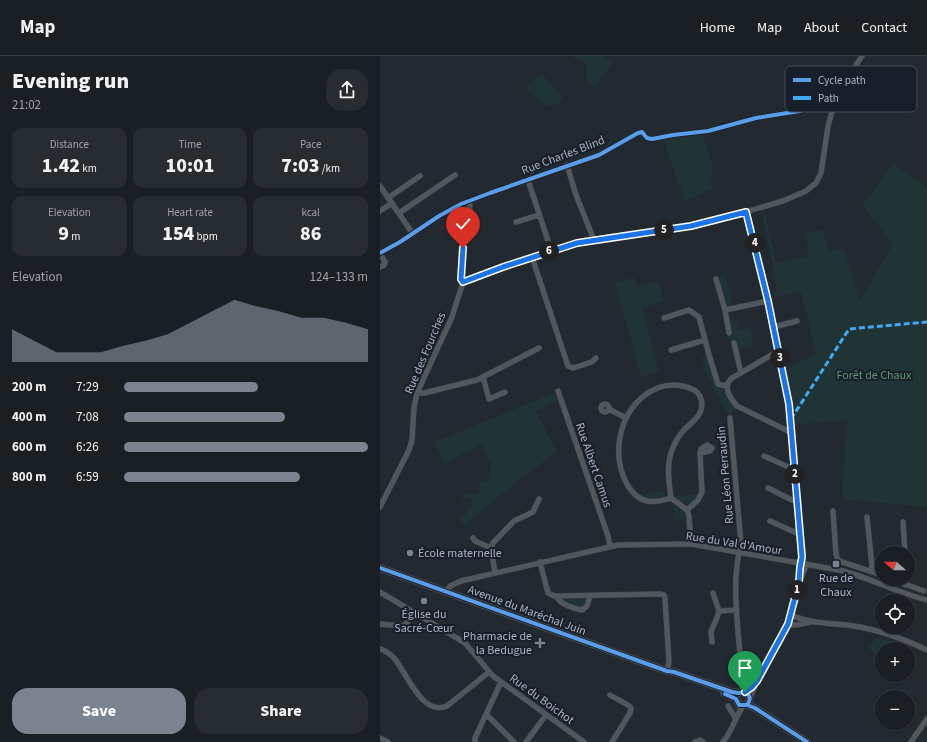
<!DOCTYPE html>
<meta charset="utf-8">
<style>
:root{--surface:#1a1f24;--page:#272c31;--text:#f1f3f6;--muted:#9fa2a6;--line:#383d41;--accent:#7b8390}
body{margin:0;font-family:"Source Sans 3",sans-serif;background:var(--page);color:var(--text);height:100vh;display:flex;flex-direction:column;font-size:15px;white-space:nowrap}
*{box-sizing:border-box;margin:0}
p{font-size:13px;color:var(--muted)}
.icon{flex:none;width:22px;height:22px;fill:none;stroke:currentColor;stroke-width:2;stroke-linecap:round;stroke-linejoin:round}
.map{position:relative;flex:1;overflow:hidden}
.details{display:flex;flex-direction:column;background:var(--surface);width:380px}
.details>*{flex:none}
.needle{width:26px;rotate:291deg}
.fabs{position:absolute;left:495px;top:490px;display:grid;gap:8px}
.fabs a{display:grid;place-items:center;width:40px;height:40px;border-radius:50%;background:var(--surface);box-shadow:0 1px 3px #0004,0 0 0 1px var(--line);font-size:20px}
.pin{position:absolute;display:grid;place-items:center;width:34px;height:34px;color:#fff;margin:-41px -17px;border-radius:50% 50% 50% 0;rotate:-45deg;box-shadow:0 0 4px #0007}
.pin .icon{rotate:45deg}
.km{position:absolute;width:20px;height:20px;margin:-10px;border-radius:50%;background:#222;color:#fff;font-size:11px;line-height:20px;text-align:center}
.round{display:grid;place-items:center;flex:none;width:42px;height:42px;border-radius:16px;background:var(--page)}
.summary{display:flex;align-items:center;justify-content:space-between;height:68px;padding:0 12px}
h1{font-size:22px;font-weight:800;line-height:30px}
.figures{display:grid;grid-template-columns:repeat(3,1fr);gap:6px;height:68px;padding:4px 12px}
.figures div{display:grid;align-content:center;border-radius:10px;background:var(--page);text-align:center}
.figures b{font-size:20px;font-weight:800}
.figures small{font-size:11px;font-weight:400}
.figures p{font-size:11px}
.chart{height:112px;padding:8px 12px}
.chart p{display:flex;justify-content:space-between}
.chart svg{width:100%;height:72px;margin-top:4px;fill:var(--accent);opacity:.7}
.primary-button{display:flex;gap:8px;margin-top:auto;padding:8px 12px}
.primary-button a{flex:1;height:46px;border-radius:16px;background:var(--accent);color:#fff;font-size:16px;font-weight:800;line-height:46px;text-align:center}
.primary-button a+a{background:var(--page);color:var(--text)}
ul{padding:0 12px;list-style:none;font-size:13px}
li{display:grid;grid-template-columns:64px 48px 1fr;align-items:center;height:30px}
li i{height:10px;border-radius:5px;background:var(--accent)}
header{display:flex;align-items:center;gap:24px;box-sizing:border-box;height:56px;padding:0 20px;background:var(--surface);border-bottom:1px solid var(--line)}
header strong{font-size:19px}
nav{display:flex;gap:22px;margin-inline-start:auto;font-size:14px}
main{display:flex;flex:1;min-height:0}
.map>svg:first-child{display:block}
</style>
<header>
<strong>Map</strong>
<nav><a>Home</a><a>Map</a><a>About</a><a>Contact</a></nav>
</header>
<main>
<section class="details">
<div class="summary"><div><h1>Evening run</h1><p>21:02</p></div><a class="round"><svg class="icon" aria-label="share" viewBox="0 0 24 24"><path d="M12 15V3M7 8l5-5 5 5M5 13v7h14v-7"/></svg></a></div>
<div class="figures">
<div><p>Distance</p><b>1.42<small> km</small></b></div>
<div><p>Time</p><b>10:01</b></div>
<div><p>Pace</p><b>7:03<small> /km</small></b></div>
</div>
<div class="figures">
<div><p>Elevation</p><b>9<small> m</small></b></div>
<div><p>Heart rate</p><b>154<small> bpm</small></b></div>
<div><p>kcal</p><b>86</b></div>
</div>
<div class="chart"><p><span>Elevation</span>124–133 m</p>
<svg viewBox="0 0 160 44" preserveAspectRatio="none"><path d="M0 44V24L10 31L20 38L30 38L40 38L50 34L60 31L70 27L80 20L90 13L100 6L110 10L120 13L130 17L140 17L150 20L160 24V44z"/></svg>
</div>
<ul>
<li><b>200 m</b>7:29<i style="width:55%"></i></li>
<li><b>400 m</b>7:08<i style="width:66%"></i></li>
<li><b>600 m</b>6:26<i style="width:100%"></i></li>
<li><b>800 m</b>6:59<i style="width:72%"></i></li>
</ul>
<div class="primary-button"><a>Save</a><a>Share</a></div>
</section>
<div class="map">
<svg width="547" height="686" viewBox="0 0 547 686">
<rect width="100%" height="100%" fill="#232930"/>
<path fill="#203335" d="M191,0H223L233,6L215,31L206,23L207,8Z
M162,18L183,42L179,47L167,50L145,32Z
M322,77L333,111L330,126L333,133L305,145L283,82Z
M513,107L547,132V451L462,443L467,364L416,369L406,312L436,298L421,236L393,241L397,231L381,154L384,153L396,207L429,200L425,177L442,174L449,194L464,193L480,245L513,187L482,150Z
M345,219L353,250L346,251L337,221Z
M254,221L257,230L278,225L284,245L262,252L279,315L261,321L235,227Z
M357,263L359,274L370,272L374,290L357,294L355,286L350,288L348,278L347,266Z
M327,300L336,329L342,331L350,346L356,351L350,360C337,342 329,323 321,302Z
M174,337L178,345L156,355L177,396C145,419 115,442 86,469L78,463V462L81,463L93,449L91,447L92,444L88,441L81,447L85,437L98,439L101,425L107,426L112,407L108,402L102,388L65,407L54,386Z
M287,435C279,448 268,444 257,438Z
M319,438L317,443L309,448L299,445L294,440Z
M293,449L303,455L306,463L294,464Z
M484,515L502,521V523H507L538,535L539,537L485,518Z
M207,541L209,545L201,552L184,547L179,542H185V544L206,543Z
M497,581L520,588L517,593H502V602L488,592Z"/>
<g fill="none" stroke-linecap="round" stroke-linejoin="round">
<g stroke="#3f4349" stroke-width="6">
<path id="minor" d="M187,109L196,139L214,184
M148,124L171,194
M0,130L33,178
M8,142L40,120
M0,155L12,147
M366,156L388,245L409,348L422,499L419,526
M19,157L75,119
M136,166L159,159
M0,197L20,186L59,160L81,148L110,137L219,99L258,77L262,76L267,82L272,83L293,79L328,75L376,62L420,55L434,46L460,24L467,23
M0,197L5,206L4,209L0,211
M152,201L188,310L193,312L212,306L216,302
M336,223L345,254L388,245
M83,226L101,219L188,189L220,183L296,173L327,167L403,145L426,135L436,127L441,117L448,70L453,52L467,23L482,0
M345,254L349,277
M284,262L309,254L319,261L329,299L338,328L347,330
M394,271L417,265
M354,287L361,317
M291,294L325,284
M399,296L393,298L352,322C342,330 350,342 357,350L412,377
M103,321L109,343L125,336
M178,335L228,480L230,490
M37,337H44L97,324L159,292
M221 352a4 4 0 1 1 8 0a4 4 0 1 1-8 0Z
M229,353L246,362
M350,362L361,487L360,497
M384,400L415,414
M388,432L412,444L418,445
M291,442C289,426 286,409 292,394C295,386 299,379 305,373C314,364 325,358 321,343C319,335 310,331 302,330C289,327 276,331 265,339C238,360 231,400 248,430C253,437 258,443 267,445C275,447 283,444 291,442L307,454L309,460L311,488
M0,451L29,394L32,384L34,351L37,337L72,261L83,226C76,216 88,165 90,150L89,145
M307,454L318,444L322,436L320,397L321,393L327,389L332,392L330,395L320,397
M453,455L456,498L458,504L462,506L502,519
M487,461L492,510L491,515
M390,465L421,479
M523,466L525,497
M93,482L95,485L111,492
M359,497C350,541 362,591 362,635
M160,506L168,537L174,540L281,538L284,539L285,542L289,606L287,615
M115,517L111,492L113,487L134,465L153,456L159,443
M511,523L544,535
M525,529L527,523
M66,535L70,530L81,525L238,489L311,488L459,514C489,521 517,537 547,544
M0,536L85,587L113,620L204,686
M333,537L339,555L357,554
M177,541C180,548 194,553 202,554L207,550L210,540
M411,559C431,568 453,567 474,570C500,574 524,583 547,594
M0,568L22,570L27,567L34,556
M408,569H416L431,566
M332,586L331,575L337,562L339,555
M1,593C6,595 10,598 14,602C27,617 42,661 67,650L109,616
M230,639L248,649L251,652L250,657L232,686
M370,642L377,625L408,569L419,526L427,508
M348,650L356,663
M106,658L134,686
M0,682L8,686
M95,686V682L121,626
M146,686L166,659
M315,686L320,684L323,686
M343,686C352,675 355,662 363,650
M531,686L547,663"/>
</g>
<g stroke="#40454d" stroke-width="8">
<path id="major" d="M0,512L287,615L294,616L352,636L358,637L365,636C371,639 371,644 367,649
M344,637L356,643L359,649H367L375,652L427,686"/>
</g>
<use href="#minor" stroke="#52575e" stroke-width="5"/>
<use href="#major" stroke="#555961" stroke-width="6"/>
<path stroke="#3fa9f5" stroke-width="3" stroke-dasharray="6 3" stroke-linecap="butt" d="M411,363L469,273L547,266"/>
<g stroke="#171f2a" stroke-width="6">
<path id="cycleway" d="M0,197L20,186L59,160L81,148L110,137L219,99L258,77L262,76L267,82L272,83L293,79L328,75L376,62L420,55L434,46L460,24L467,23
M0,512L287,615L294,616L352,636L358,637L365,636C371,639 371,644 367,649
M345,638L356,643L359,649H367L375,652L427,686"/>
</g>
<use href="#cycleway" stroke="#5a9eea" stroke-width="4"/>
</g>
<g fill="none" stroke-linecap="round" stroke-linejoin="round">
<g stroke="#fff" stroke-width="8">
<path id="route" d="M83,192L81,223L83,226L123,211L197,187L311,170L366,156L388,245L409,348L422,501L420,512L419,526L408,568L377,625L372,631L365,636"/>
</g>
<use href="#route" stroke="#1a73e8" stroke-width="5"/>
</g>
<g fill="#7b8390" stroke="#171f2a" stroke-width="1.5">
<circle cx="30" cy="497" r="4"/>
<rect x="452" y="504" width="8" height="8" rx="2"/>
<circle cx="44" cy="545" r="4"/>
<path d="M158 581h4v4h4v4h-4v4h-4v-4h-4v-4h4z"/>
</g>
<g text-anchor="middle" stroke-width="4" stroke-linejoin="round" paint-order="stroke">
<g font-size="12" fill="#abb4c3" stroke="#171f2a">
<text transform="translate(183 99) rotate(-21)" y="4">Rue Charles Blind</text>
<text transform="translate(45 297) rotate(-67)" y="4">Rue des Fourches</text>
<text transform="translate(214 409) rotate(71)" y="4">Rue Albert Camus</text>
<text transform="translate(345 419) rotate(-95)" y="4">Rue Léon Perraudin</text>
<text transform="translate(354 487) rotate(9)" y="4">Rue du Val d'Amour</text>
<text transform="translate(147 554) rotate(20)" y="4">Avenue du Maréchal Juin</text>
<text transform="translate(162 643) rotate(36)" y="4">Rue du Boichot</text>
</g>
<g font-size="12" fill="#63936e" stroke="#171f2a">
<text x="494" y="323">Forêt de Chaux</text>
</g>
<g font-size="12" fill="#abb4c3" stroke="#171f2a">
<text x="38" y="501" text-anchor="start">École maternelle</text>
<text x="456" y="526">Rue de<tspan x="456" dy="14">Chaux</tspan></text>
<text x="44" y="562">Église du<tspan x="44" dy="14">Sacré-Cœur</tspan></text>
<text x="152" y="584" text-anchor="end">Pharmacie de<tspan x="152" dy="14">la Bedugue</tspan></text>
</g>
</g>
<rect x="405" y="10" width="132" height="46" rx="6" fill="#171f2a" stroke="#434c58" stroke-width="1"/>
<rect x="413" y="22" width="18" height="4" fill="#5a9eea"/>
<rect x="413" y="40" width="18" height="4" fill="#3fa9f5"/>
<g font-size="11" fill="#abb4c3">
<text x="438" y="28">Cycle path</text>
<text x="438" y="46">Path</text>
</g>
</svg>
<div class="fabs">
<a><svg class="needle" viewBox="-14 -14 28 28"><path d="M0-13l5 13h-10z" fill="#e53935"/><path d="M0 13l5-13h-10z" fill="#9fa2a6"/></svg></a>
<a><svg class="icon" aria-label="locate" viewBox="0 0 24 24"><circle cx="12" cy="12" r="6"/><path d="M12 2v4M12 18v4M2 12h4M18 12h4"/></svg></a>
<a>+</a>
<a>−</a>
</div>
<div class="pin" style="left:365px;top:636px;background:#1e9e55"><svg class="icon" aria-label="arrive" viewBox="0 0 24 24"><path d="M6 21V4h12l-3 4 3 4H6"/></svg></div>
<div class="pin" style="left:83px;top:192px;background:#d93025"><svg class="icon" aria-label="check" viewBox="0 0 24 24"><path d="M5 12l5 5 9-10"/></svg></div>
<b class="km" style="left:417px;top:534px">1</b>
<b class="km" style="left:415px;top:418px">2</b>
<b class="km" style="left:400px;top:302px">3</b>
<b class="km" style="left:375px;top:187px">4</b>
<b class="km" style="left:284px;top:174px">5</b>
<b class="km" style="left:169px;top:195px">6</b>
</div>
</main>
